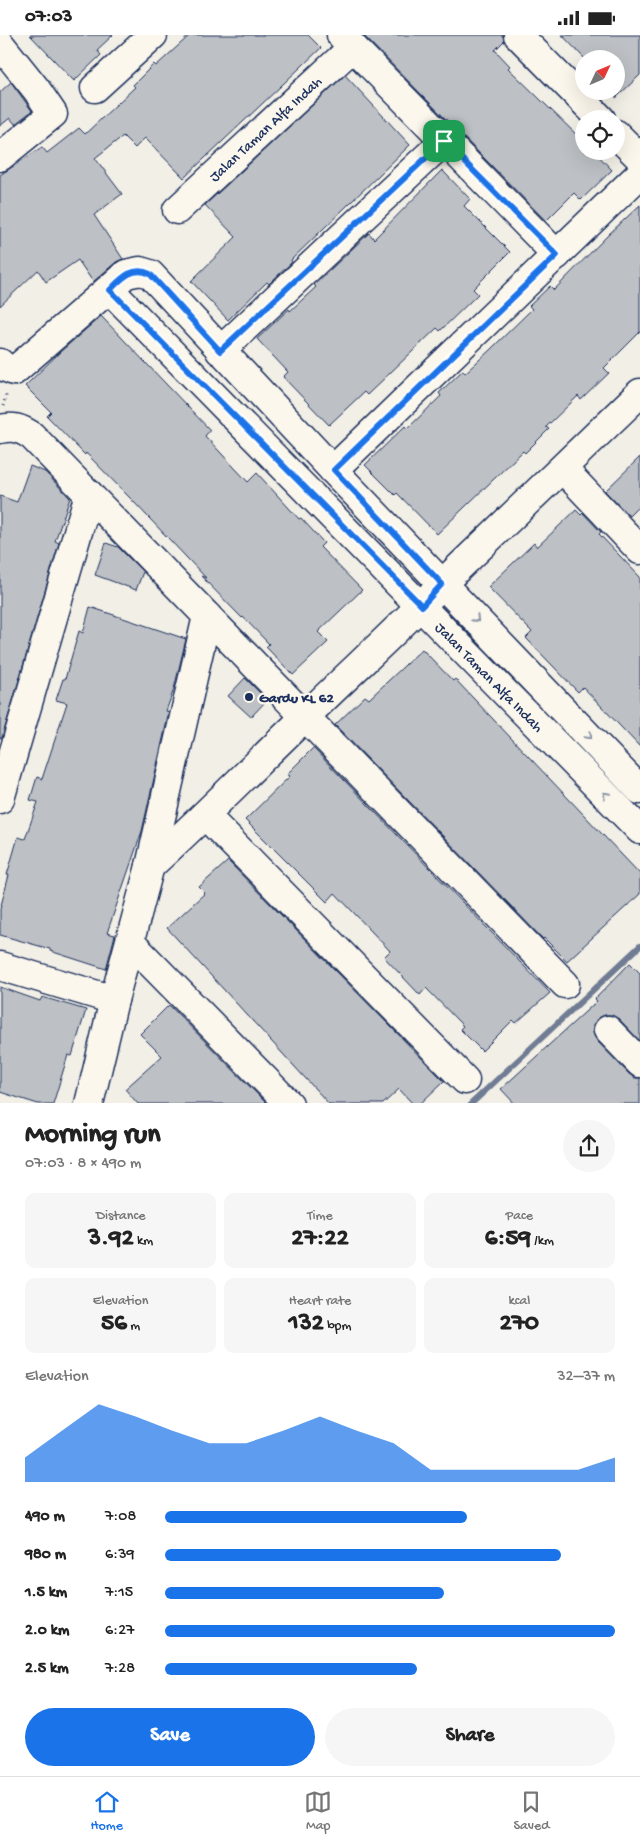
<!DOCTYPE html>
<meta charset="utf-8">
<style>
:root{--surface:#fff;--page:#f6f6f6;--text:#222;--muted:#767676;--line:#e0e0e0;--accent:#1a73e8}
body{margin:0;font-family:"Gochi Hand",sans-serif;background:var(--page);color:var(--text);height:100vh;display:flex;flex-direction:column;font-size:19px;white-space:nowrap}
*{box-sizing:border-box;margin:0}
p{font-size:16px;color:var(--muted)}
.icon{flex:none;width:28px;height:28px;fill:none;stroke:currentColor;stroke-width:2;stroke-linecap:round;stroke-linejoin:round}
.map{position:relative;height:1068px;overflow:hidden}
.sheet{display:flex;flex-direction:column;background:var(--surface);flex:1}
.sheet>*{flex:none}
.needle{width:32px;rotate:46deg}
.buttons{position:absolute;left:575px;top:15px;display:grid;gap:10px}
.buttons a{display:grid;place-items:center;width:50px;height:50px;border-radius:50%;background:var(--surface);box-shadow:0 5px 20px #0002;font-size:25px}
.pin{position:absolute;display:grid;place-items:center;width:42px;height:42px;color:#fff;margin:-21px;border-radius:10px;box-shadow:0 2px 8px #0006}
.round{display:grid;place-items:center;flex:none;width:52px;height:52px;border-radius:26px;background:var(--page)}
.headline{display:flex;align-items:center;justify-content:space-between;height:85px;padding:0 25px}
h1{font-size:28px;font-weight:700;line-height:38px}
.figures{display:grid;grid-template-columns:repeat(3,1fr);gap:8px;height:85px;padding:5px 25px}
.figures div{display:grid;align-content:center;border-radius:10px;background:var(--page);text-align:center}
.figures b{font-size:25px;font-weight:700}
.figures small{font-size:14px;font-weight:400}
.figures p{font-size:14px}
.chart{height:140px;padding:10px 25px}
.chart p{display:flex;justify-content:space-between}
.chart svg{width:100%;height:90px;margin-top:5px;fill:var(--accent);opacity:.7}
.action{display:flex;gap:10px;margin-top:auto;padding:10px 25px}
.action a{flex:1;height:58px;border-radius:30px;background:var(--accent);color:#fff;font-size:20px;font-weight:700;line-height:58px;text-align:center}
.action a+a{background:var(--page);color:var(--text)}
ul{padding:0 25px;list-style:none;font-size:16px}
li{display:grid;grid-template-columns:80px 60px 1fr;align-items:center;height:38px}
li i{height:12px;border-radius:6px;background:var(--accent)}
.status{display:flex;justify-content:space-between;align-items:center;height:35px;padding:0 25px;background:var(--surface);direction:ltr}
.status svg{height:14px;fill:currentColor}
.dock{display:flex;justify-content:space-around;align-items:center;height:70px;border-top:1px solid var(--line);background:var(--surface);font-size:14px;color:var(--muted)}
.dock a{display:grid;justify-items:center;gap:2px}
.dock .active{color:var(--accent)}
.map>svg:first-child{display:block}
</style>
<div class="status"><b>07:03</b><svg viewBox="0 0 49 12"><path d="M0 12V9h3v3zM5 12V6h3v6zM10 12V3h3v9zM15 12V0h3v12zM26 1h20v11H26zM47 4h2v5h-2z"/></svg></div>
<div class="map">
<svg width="640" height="1069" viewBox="0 0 640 1069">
<rect width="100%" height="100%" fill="#f2efe6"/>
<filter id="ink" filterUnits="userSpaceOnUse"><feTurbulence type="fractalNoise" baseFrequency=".02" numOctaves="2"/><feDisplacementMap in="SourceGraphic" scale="10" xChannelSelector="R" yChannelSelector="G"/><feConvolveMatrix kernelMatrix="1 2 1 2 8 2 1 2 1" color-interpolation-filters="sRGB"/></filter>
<g filter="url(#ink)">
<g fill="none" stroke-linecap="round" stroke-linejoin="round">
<path stroke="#707b93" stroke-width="6" d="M471,1069L640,911"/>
</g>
<path fill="#bdc0c4" stroke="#1b2f5e" d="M30,0H113L97,15L101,20L74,46Z
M190,0H308L321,13L184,143L145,103L135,113L123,101L95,123L122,159L94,180L123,224L116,227L93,247L78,225L46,247L38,235L0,271V140L42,112L47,118L79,93L85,99L135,52L133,50L154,29L156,31Z
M363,0H503L504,6L495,15L510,31L508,33L584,107V116H594L612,135L581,165L574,158L546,186Z
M562,0H640V40L616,63V24H585Z
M345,40L410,110L291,225L292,227L269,249L267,247L228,285L191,246L236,202L205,170Z
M11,47L32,76L15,89L10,83L0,91V57Z
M442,135L470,164L464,171L510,217L473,254L478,259L440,296L437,293L367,360L364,357L329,390L283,342L288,337L257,304L289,274L290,276L316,252L314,250L369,198L374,204Z
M640,170V297L604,333L609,338L581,365L578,361L546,392L549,394L525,418L523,416L437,499L397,458L395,460L365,430L405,391L407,394L441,361L439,358L463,335L465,338L490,315L532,274L529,271L550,251L554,255L609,199Z
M101,281L210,395L205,401L248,447L257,438L299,484L301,483L324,508L320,512L362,555L318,597L328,607L293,640L266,612L269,609L243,582L242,583L201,541L206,543L131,464L86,418L85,420L47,381L51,377L25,351L60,317Z
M640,422V470L629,481L605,456Z
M30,431L45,437L70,463L55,506L59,508L2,703H0V461L17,467Z
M576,475L581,480L583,478L601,497L599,499L640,542V712L583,652L578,657L526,603L532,597L488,552L534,508L537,512Z
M106,508L118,512L143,537L136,555L95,540Z
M90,572L186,604L174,654L166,676L169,677L142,796L107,898L115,900L106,934L50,916V914L0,900V874L9,840H7L18,802L25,804L38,767L30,765L37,742L42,744L67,668L56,665L63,644H65L79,596L83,598Z
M422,614L453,646L455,644L640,839V859L567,926L544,903L543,904L335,690L365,661L369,664Z
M245,643L267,665L251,682L228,661Z
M313,713L550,958L516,988L513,985L482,1016L460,994L463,991L426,953L420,960L384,922L390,916L335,858L327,867L245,785L290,741L287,739Z
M228,826L444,1046L420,1069H413L399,1054L383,1069H329L167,893L205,858L199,852Z
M630,928L640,938V1006L619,984L612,980H605L598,983L593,990V998L597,1006L629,1039L635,1043H640V1069H515L501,1054L597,966L595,964Z
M0,952L40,966L42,962L86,975L72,1021L68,1020L53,1069H38L0,1057Z
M169,970L267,1069H138L125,1054L162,1021L140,999Z"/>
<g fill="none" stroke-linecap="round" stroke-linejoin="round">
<g stroke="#1b2f5e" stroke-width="31">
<g id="minor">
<path d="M341,0L557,220"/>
<path d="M518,0L601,84"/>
<path d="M0,9L36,54L53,79L0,122"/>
<path d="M95,53L153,0"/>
<path d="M616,99L640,123"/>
<path id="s1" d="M177,175L353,12"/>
<path id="s2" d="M110,255L640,795"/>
<path d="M220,316L444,106"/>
<path d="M0,328L4,332L14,336L126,239L140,236L150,239L333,435L640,755"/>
<path d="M0,394C13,391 20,393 32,401L565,949"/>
<path d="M563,434L640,515"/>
<path d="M333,435L640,139"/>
<path d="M0,764L89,459"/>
<path d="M206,781L465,1045"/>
<path d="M150,831C203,783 253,732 305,682C353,635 403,590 449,542L640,358"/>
<path d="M130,907L289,1069"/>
<path d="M0,931L114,965"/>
<path d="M608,995L640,1028"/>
<path d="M89,1069L114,965L150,831L207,581"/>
</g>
</g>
<path stroke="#1b2f5e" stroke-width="3" stroke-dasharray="1 4" stroke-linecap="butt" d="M3,371L7,357"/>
<use href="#minor" stroke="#fbf7ec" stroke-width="28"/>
</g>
<defs><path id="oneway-chevron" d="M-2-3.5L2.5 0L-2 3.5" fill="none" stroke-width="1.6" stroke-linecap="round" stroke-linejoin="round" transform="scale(1.25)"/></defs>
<g stroke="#8b93a5">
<use href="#oneway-chevron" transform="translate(476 584) rotate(46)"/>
<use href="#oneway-chevron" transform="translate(589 701) rotate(46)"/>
<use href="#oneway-chevron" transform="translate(606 760) rotate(-134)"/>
</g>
</g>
<g fill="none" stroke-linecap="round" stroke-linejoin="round" filter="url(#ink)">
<g stroke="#fff" stroke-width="10">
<path id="route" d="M444,106L557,220L334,435L442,549L422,571L110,255C121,244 133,230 150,239L220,316Z"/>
</g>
<use href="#route" stroke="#1a73e8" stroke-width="6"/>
</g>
<circle fill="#1b2f5e" stroke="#fbf7ec" stroke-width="2" cx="249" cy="662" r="5"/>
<g text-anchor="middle" stroke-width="4.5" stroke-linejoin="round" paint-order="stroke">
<g font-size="15" fill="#1b2f5e" stroke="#fbf7ec">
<text dy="5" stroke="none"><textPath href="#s1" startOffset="120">Jalan Taman Alfa Indah</textPath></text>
<text dy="5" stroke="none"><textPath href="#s2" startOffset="542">Jalan Taman Alfa Indah</textPath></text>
</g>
<g font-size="15" font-weight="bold" fill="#1b2f5e" stroke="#fbf7ec" text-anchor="start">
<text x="259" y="667">Gardu KL 62</text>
</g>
</g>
</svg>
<div class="buttons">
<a><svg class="needle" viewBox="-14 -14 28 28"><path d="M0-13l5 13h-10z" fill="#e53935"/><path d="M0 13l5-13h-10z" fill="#767676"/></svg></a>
<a><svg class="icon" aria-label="locate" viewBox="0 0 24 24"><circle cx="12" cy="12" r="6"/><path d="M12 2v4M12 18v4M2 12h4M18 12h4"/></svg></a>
</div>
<div class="pin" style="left:444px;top:106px;background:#1e9e55"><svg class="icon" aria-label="arrive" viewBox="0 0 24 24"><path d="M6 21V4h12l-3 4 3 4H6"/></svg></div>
</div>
<section class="sheet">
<div class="headline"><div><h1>Morning run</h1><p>07:03 · 8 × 490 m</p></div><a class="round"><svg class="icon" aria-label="share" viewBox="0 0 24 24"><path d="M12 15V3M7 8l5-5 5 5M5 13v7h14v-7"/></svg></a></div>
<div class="figures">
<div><p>Distance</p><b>3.92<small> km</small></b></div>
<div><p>Time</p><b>27:22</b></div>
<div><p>Pace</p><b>6:59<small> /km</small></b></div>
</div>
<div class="figures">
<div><p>Elevation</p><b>56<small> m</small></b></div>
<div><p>Heart rate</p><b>132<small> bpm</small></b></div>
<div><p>kcal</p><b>270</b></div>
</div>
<div class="chart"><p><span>Elevation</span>32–37 m</p>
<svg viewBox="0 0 160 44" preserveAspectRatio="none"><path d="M0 44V32L10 19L20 6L30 12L40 19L50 25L60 25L70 19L80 12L90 19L100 25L110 38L120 38L130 38L140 38L150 38L160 32V44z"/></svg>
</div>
<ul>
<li><b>490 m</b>7:08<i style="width:67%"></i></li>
<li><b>980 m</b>6:39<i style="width:88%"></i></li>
<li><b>1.5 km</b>7:15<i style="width:62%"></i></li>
<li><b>2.0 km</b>6:27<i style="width:100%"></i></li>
<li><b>2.5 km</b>7:28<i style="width:56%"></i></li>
</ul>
<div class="action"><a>Save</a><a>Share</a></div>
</section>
<nav class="dock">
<a class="active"><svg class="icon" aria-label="home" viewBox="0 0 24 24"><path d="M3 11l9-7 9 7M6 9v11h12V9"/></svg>Home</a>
<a><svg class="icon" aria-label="map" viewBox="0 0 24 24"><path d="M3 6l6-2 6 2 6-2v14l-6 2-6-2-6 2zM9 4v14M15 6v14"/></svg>Map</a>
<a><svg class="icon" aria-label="saved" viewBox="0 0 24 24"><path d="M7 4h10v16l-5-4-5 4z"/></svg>Saved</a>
</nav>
